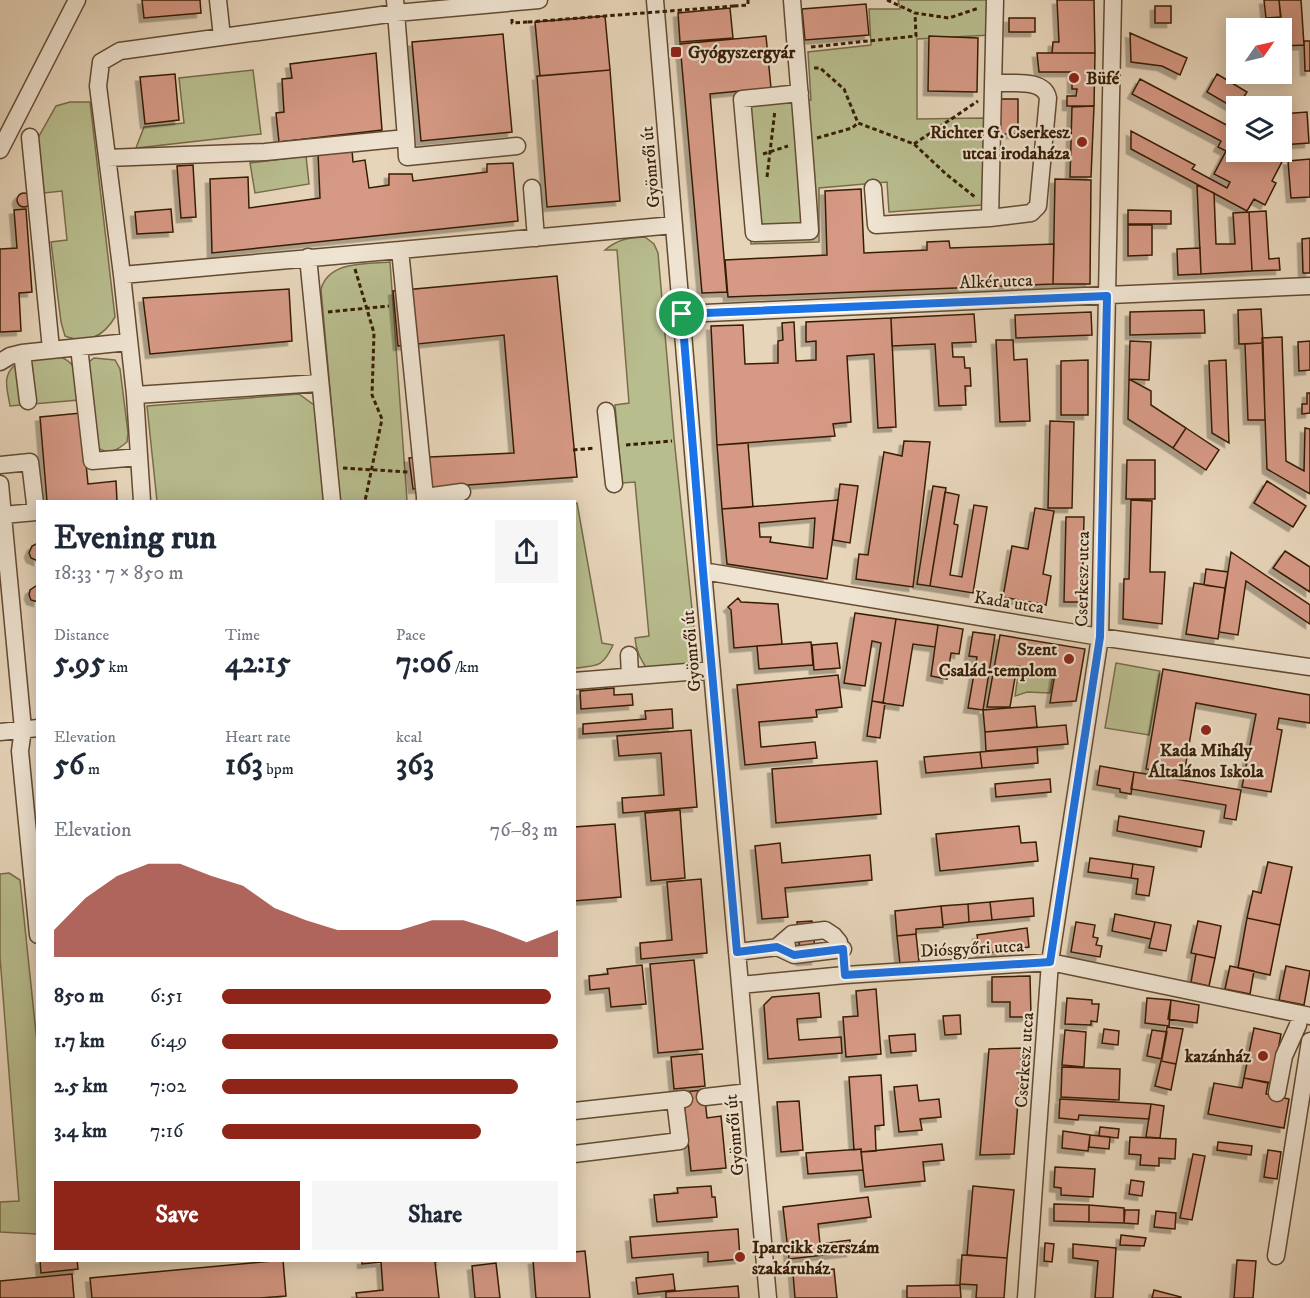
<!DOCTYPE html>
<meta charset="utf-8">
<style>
:root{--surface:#fff;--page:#f6f6f7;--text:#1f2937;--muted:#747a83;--accent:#8f2418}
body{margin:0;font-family:"IM FELL DW Pica",serif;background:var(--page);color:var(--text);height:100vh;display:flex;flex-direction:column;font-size:22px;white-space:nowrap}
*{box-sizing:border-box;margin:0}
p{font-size:20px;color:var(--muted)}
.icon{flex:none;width:33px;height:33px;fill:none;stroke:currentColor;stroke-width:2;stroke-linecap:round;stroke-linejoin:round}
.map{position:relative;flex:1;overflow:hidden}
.side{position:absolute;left:36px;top:500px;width:540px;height:762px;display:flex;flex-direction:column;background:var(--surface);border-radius:0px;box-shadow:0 3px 15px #0003}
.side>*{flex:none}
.needle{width:39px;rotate:56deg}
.buttons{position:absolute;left:1226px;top:18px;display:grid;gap:12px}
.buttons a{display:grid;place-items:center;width:66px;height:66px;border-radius:0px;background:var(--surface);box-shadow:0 3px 15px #0003;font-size:30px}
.pin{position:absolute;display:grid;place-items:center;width:51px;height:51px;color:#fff;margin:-26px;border:3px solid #fff;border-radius:50%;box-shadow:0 2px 6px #0007}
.round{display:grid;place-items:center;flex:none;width:63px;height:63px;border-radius:0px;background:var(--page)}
.head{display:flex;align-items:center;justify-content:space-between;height:102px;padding:0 18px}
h1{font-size:33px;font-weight:700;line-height:45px}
.metrics{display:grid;grid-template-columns:repeat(3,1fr);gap:9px;height:102px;padding:6px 18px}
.metrics div{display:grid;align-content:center}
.metrics b{font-size:30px;font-weight:700}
.metrics small{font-size:16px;font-weight:400}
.metrics p{font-size:16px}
.chart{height:168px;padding:12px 18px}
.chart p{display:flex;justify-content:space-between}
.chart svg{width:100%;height:108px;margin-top:6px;fill:var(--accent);opacity:.7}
.button{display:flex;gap:12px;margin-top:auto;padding:12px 18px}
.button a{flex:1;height:69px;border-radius:0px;background:var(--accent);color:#fff;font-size:24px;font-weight:700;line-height:69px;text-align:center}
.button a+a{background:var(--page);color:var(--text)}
ul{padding:0 18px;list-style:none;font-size:20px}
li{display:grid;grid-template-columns:96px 72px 1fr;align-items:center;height:45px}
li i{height:15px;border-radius:8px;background:var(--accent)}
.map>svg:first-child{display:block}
</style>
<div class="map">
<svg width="1310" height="1298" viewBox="0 0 1310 1298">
<defs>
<filter id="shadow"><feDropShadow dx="-4.5" dy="4.5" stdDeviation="0" flood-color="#0004"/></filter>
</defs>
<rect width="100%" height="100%" fill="#e7d5ba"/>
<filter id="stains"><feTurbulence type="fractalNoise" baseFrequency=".00333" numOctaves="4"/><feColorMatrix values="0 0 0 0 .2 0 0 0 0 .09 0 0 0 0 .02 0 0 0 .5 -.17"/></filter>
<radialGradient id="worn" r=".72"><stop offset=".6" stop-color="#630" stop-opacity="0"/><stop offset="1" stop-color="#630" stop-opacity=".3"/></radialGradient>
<path fill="#b8bd8e" stroke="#786d4a" stroke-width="1.5" d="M898,0H989L990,35L917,39V119L984,118L982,205L889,212L887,182L819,188V242L751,244L737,105L811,100L808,52L871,45L869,9H900Z
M253,70L261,134L136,148L144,127L184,123L179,78Z
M70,102H90L115,317C104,336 87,345 65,336L61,322L51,242L67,240L62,191L44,193L38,138L56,106Z
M306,156L309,184L255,193L250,163Z
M645,237L654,244L658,253L674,438L696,647L692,661L680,668L647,669C640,658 636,651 635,638L649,636L635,482L622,483L615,405L629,403L617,250H605C618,239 628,238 645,237Z
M390,262L407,501H340L321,289C329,261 365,264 390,262Z
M61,357C81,366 78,380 79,400L10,406C9,398 5,385 7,378C12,355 43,358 61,357Z
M94,358L115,360L120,369L128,433L127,442C114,453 107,456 93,444L86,364Z
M299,394L318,408L326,501H157L147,406Z
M574,503H577L602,643L613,645C603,667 598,666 575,668Z
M1116,663L1160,671L1149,735L1105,728Z
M1019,669L1053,674L1050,693L1027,692L1015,696Z
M9,873L20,880L38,1052L37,1234L0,1232V1202L19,1201L0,957V874Z"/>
<path fill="#d69985" stroke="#371d05" stroke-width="1.5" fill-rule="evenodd" filter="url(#shadow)" d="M142,0H200L201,13L144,18Z
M1057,0H1094L1095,53H1052L1053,42H1059Z
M1264,0H1279L1281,17L1266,18Z
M1279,0H1301L1304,45L1283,46Z
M866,4L869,35L805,40L802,9Z
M1155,6H1171V23H1155Z
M730,8L733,38L680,42L678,13Z
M605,16L610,70L540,76L535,22Z
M1009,18H1035V32H1009Z
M1130,33L1187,58L1180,75L1162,66L1131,62Z
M503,34L512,132L421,141L412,42Z
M766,36L771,88L710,94L727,292L702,293L680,44Z
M929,36L978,38L977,92L928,91Z
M1304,41H1310V71H1305Z
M376,53L382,130L279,142L276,113L284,112L282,79L292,78L290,64Z
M1037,53H1095L1094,106H1067V96H1076L1077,89H1072V72H1039Z
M610,70L620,201L547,207L537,76Z
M175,74L179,120L145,124L140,77Z
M1217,74L1247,92L1236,109L1207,92Z
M1140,79L1236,130V152H1276L1285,156L1272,181L1276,183L1265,205L1254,199L1247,211L1131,149V131L1195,165L1192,169L1227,188L1230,182L1214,174L1226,151L1218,147L1221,141L1132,94Z
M1000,99H1018V134H999Z
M1094,106L1091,177H1070L1072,107Z
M1307,112L1309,143L1281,145V114Z
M352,150L353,162L365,160L369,188L389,185V174H412L413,181L487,172V164L513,163L518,221L212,253L210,179L248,177L249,208L320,198L318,153Z
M1310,159V197L1291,198L1288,161Z
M193,165L196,217L181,218L177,166Z
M1055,179L1091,180L1090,284H1053Z
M1197,185L1214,193L1216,244H1235L1233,213L1249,212L1252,271L1201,274Z
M861,189L864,253L927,250V242L949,241L950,248L1054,244L1053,284L728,297L725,260L827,255L825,191Z
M17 200a7 7 0 1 1 14 0a7 7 0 1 1-14 0Z
M26,209L32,292L19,293L21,331L0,332V249L17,248L14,210Z
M171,209L173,232L137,234L135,212Z
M1128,210L1171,211V224H1128Z
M1266,211L1269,259L1279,258L1280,270L1252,271L1249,212Z
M1128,225H1152V255L1128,256Z
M1310,238V273H1303L1302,239Z
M1200,248L1201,274L1178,275L1177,249Z
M557,276L577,477L413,489L409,458L514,453L504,335L398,346L393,291Z
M289,289L292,341L150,354L143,298Z
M1261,309L1263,343L1239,344L1238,310Z
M1204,310L1205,333L1130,335V312Z
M1091,312L1092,335L1016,338L1015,315Z
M974,314L976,342L952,343L953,357H964L965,368H970L971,386H965L966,405L939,406L935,344L892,346L891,318Z
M891,318L896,427L878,428L874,354L847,356L851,422L833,424L835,436L717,445L711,326L743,325L745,364L778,363V341L783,340L782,323L794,322L796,361L816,360V341L806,342V322Z
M1282,337L1286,461L1304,471L1305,428L1310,429V494L1267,469L1262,338Z
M996,340H1013L1014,360L1027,359L1030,421L1000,422Z
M1130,341L1151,342L1149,380L1129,379Z
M1310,341V370L1299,371L1298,342Z
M1263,343L1265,420H1248L1245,344Z
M1088,360V415H1061V361Z
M1226,360L1229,443L1212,433L1209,361Z
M1129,379L1151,391V405L1186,428L1173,448L1128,419Z
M1307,393H1310V413L1302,414V404H1307Z
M81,413L88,484L116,481L117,501H47L40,417Z
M1050,421L1074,422L1072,508H1048Z
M1186,428L1219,450L1206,470L1173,448Z
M904,441L930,442L913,587L856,579L859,554L868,555L884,452L902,456Z
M748,443L753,507L722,509L717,445Z
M1127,460H1155V499H1126Z
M1267,481L1306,506L1293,527L1254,503Z
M840,484L858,486L850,543L833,540Z
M933,486L946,488L930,586L917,584Z
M945,492L959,495L954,524L958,525L950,575L962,577L974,505L987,507L973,593L930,586Z
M838,500L827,579L727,564L722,509ZM815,518L813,548L770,542L771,537H760L759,523Z
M1131,500L1152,501L1150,572H1165L1162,624L1123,619L1124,579H1129Z
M1035,508L1054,511L1043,574L1051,576L1046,605L1003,597L1012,546L1028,549Z
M1066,517H1084L1082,602H1064Z
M36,544L38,545V561L31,558L29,553L32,546Z
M1285,551L1310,567V592L1273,568Z
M1231,552L1310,605V624L1246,581L1238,635L1219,632Z
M1206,569L1228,572L1225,588L1204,585Z
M1194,583L1225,588L1218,639L1186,634Z
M36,586H38V602L31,600L29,595L30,590Z
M738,598L741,602L778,604L782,644L734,648L731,610L728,607Z
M855,613L896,619L883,703L872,701L881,643L872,641L865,686L844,683Z
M896,619L938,625L935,647L913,644L903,706L883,703Z
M938,625L963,629L959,654L951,653L947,679L931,676Z
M973,632L995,635L983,710L968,708L977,657L969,656Z
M1000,635L1085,649L1076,701L1050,703L1055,673L1017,666L1010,707H987Z
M811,642L813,665L759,669L757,646Z
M837,643L840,668L814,670L812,645Z
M1163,669L1310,695V723L1279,718L1277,729L1282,730L1271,792L1242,787L1256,714L1196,703L1184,775L1146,769Z
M838,675L842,707L816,710L817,717L759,722L761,747L815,742L817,758L745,765L737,685Z
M614,688V695L632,694L633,705L581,709L580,691Z
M872,701L885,703L880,738L867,736Z
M1035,706L1037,727L985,732L983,710Z
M672,709L673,728L583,734V724L646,719L645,711Z
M1066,725L1068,744L986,751L985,732Z
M691,730L697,807L623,813L622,798L664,795L661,753L619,756L617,736Z
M1037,747L1038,763L982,768L980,752Z
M980,752L982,768L926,773L924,757Z
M877,761L881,814L776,823L772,769Z
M1100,766L1134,772L1131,794L1120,792V789L1097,785Z
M1134,772L1241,790L1236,820L1224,818L1226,805L1131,789Z
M1050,779L1051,792L996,797L995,784Z
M680,810L685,878L651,881L645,813Z
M1119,816L1204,831L1201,847L1117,831Z
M615,824L621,897L574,901V827Z
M1019,826L1021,843L1036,842L1038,861L940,871L936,834Z
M780,843L782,863L870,855L872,880L785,888L788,917L762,919L755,846Z
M1090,858L1133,864L1131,878L1088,872Z
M1268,862L1292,867L1280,925L1247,918L1253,891L1261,893Z
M1133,864L1154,867L1149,896L1136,894L1138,879L1131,878Z
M701,879L707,953L641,959L640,943L672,940L667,882Z
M1033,898L1034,916L992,920L990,902Z
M990,902L992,920L969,922L968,904Z
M968,904L969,922L943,925L941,906Z
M941,906L943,927L916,929V934L897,936L895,911Z
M1115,914L1155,922L1151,939L1112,931Z
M1247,918L1280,925L1270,975L1238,968Z
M812,921L816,960L801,961L797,922Z
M1198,921L1221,926L1215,958L1191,953Z
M1076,922L1095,925L1093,937L1098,938L1096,945L1102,946L1100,957L1071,952Z
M1155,922L1171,925L1166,951L1149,948Z
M1027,928L1029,947L980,954L977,935Z
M916,934L919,962L900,964L897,936Z
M1196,954L1215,958L1209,986L1191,982Z
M694,960L703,1049L658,1053L650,964Z
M642,965L646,1004L611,1007L609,988L590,990L589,976L608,974L607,969Z
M1230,966L1254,971L1250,994L1225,989Z
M1286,966L1310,971L1304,1005L1279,1000Z
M1030,976L1031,1017H1010V1002H992V977Z
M876,989L881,1054L846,1057L843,1017L858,1016L856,991Z
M819,993L821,1017L797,1019L799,1040L841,1037L842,1053L768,1059L764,1005L772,997Z
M1067,998L1092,1000V1004H1099L1097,1022L1091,1021V1025L1065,1024Z
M1147,998L1171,1000L1169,1026L1145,1023Z
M1171,1000L1199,1005L1197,1023L1168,1019Z
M960,1015L961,1034L945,1035L943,1016Z
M1167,1027L1183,1029L1176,1064L1161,1061Z
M1254,1028L1281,1034L1272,1083L1244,1078Z
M1104,1029L1119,1031L1118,1045L1102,1043Z
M1065,1030L1086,1032L1084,1067L1062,1065Z
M1152,1030L1167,1032L1162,1059L1147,1056Z
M915,1034L916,1051L891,1053L889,1036Z
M1022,1048L1014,1154L980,1155L989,1049Z
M702,1054L705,1086L674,1089L671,1057Z
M1161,1061L1176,1064L1171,1090L1155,1086Z
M1062,1067L1120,1069L1119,1100L1061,1097Z
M881,1075L884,1125L875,1126L876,1151L861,1152V1149L854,1150L849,1077Z
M1244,1078L1268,1083L1266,1094L1289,1099L1284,1128L1208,1114L1214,1083L1242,1088Z
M917,1085L919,1101L939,1099L941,1117L920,1119L922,1130L899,1132L894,1087Z
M704,1090L707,1118L721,1116L726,1168L691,1171L683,1092Z
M1060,1099L1151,1104L1149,1119L1079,1115L1078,1120L1059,1118Z
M799,1101L803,1150L781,1152L777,1102Z
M1151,1104L1164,1106L1160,1138L1146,1137Z
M1100,1127L1119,1129L1118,1138L1099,1136Z
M1063,1131L1090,1135L1088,1151L1062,1148Z
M1090,1135L1110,1137L1109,1149L1089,1147Z
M1130,1137L1176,1139L1175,1159L1159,1158V1166L1140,1165L1141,1155L1129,1154Z
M1218,1142L1252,1146L1251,1155L1217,1150Z
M942,1144L944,1160L923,1162L925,1181L865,1187L861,1152Z
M861,1149L863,1170L808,1174L806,1153Z
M1268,1150L1281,1152L1277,1179L1264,1177Z
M1193,1154L1205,1156L1192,1220L1180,1218Z
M1055,1167L1095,1169L1093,1197L1061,1195V1188L1054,1187Z
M1131,1180L1144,1182L1142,1196L1129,1194Z
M711,1186L712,1197H715L717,1217L657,1222L654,1195L678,1193L677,1188Z
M973,1186L1014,1190L1007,1258L967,1255Z
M868,1197L871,1217L818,1224L820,1244L850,1240L851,1252L789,1259L783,1207Z
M1054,1204L1089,1205V1222L1054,1221Z
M1089,1205L1124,1208V1223L1089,1222Z
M1125,1210H1139L1138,1224L1124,1223Z
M1156,1211L1176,1213L1175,1229L1154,1227Z
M738,1229L740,1259L708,1262V1252L632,1258L630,1237Z
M1121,1235L1146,1238L1144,1246L1120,1245Z
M1045,1243L1054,1244L1052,1262L1044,1261Z
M1073,1244L1116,1248L1113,1298H1095L1098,1261L1073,1258Z
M585,1251L590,1298H536L533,1260H574V1252Z
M962,1255L1007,1258L1004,1298H976L977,1285L960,1284Z
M40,1260H77L78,1269L41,1273Z
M283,1260L286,1296L260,1298H92L90,1278Z
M362,1260H442L435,1262L439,1298H357L356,1293L383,1290L381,1262L362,1264Z
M1237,1260L1256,1261L1253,1298H1234Z
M496,1263L500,1298H475L472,1266Z
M834,1269L837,1298H795L793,1273Z
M72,1274L74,1298H0V1281Z
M673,1274L675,1290L638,1294L636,1278Z
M960,1285L961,1298H907V1286Z
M738,1286L739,1298H666V1292Z
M1154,1290L1181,1297V1298H1152Z"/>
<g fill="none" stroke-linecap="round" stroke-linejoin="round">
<g stroke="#634b32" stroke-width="19">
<path id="minor" d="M218,0L222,37
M655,0L703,571L768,1298
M792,0C798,77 805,154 810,231L754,233L742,99L800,93
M30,137L51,349
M406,138L407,157L517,146
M0,150L77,0
M107,158L265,152L406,138L395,0
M532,188L536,238
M873,188L876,225L990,218L995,0
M990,218L1031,213L1038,206L1048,98C1044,78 1010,84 993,83
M308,257L332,501
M122,275L400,250
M683,314L1310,286
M79,347L92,461L139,457
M22,353L28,401
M0,362L10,356L22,353L128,342
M135,395L319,383
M606,411L614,484
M0,465L30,462L36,512L3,515
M0,484L23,729L20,751L38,935
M425,497L400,250L674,225
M142,501L135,395L122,275L98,86L101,62L120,51L396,13L539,0
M425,501V497L462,492
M703,571L1100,637L1310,667
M629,655L630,676
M574,681L712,670
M0,732L38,728
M839,942L834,936L825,930L792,934L777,947L794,955L843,949
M737,952L787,946
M740,985L845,975L1050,962L1310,1016
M1277,1093L1284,1056L1298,1025L1300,1014
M705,1097L749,1092
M574,1111L684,1099
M574,1154L680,1141L675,1100
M1276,1256L1310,1041
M1026,1298L1050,962L1100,637L1113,0"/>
</g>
<path stroke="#371d05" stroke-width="3" stroke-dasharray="4.5 3" stroke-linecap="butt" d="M887,0L915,13L949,18L979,8
M734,6L748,5V0
M512,19V23L528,22
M811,47L916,36L915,13
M814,68H820L844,89L858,123L914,144L946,174L975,197
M817,138L852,128L858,123
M914,144L978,101
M763,154L788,146
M767,177L775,110
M355,269L374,333L372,395L382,419L365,501
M328,312L389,306
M626,445L672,441
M573,450L595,448
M343,468L408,472"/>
<use href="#minor" stroke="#efe4d2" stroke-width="16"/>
<path stroke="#371d05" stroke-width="3" stroke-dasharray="4.5 3" stroke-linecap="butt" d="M528,22L734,6"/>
</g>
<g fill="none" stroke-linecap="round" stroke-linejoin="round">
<g stroke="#fff" stroke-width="12">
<path id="route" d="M1107,296L1100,637L1050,962L845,975L843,949L794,955L777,947L737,952L703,571L682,314Z"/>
</g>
<use href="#route" stroke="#1a73e8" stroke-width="8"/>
</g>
<g fill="#8f2418" stroke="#efe4d2" stroke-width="2">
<rect x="670" y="46" width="12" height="12" rx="3"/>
<circle cx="1074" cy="78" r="6"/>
<circle cx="1082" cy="142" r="6"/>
<circle cx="1069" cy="659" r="6"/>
<circle cx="1206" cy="730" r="6"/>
<circle cx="1263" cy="1056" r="6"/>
<circle cx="740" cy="1257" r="6"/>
</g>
<g text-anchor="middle" stroke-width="4.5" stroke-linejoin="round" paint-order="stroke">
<g font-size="18" font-weight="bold" fill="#371d05" stroke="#efe4d2" text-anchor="start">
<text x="688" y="58">Gyógyszergyár</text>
<text x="1086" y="84">Büfé</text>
<text x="1070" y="138" text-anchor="end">Richter G. Cserkesz<tspan x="1070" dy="21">utcai irodaháza</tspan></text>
<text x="1057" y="655" text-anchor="end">Szent<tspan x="1057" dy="21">Család-templom</tspan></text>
<text x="1206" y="756" text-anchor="middle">Kada Mihály<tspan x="1206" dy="21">Általános Iskola</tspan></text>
<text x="1251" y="1062" text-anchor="end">kazánház</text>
<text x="752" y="1253">Iparcikk szerszám<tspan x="752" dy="21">szakáruház</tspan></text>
</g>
<g font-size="18" fill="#371d05" stroke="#efe4d2">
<text transform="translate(650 167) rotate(-95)" y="6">Gyömrői út</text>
<text transform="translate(996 281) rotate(-2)" y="6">Alkér utca</text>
<text transform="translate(1082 579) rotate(-89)" y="6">Cserkesz utca</text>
<text transform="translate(1009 602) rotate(9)" y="6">Kada utca</text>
<text transform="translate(691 651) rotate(-95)" y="6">Gyömrői út</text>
<text transform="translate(972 948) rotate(-3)" y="6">Diósgyőri utca</text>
<text transform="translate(1024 1060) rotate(-86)" y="6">Cserkesz utca</text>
<text transform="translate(734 1135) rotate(-95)" y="6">Gyömrői út</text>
</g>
</g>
<rect width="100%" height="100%" filter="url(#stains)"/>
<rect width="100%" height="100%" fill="url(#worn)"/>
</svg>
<div class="buttons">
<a><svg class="needle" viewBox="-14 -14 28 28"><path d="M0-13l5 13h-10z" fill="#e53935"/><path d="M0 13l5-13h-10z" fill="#747a83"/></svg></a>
<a><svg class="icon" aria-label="layers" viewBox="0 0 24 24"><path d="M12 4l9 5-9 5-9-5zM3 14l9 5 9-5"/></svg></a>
</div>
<div class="pin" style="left:682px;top:314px;background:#1e9e55"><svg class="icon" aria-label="arrive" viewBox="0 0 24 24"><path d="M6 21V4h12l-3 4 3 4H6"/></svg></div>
<section class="side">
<div class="head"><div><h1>Evening run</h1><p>18:33 · 7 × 850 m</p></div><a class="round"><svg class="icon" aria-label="share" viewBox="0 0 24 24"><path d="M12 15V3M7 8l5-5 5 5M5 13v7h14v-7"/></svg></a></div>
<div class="metrics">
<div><p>Distance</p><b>5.95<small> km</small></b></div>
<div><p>Time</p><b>42:15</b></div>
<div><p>Pace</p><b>7:06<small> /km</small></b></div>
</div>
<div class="metrics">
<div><p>Elevation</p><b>56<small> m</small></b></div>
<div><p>Heart rate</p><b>163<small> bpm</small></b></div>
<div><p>kcal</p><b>363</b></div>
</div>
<div class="chart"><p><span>Elevation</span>76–83 m</p>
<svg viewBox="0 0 160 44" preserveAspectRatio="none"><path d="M0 44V33L10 20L20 11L30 6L40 6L50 11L60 15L70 24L80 29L90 33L100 33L110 33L120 29L130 29L140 33L150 38L160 33V44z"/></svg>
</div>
<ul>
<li><b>850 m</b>6:51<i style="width:98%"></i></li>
<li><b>1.7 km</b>6:49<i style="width:100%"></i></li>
<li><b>2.5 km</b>7:02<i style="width:88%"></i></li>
<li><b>3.4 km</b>7:16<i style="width:77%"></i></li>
</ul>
<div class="button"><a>Save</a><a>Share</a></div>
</section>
</div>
